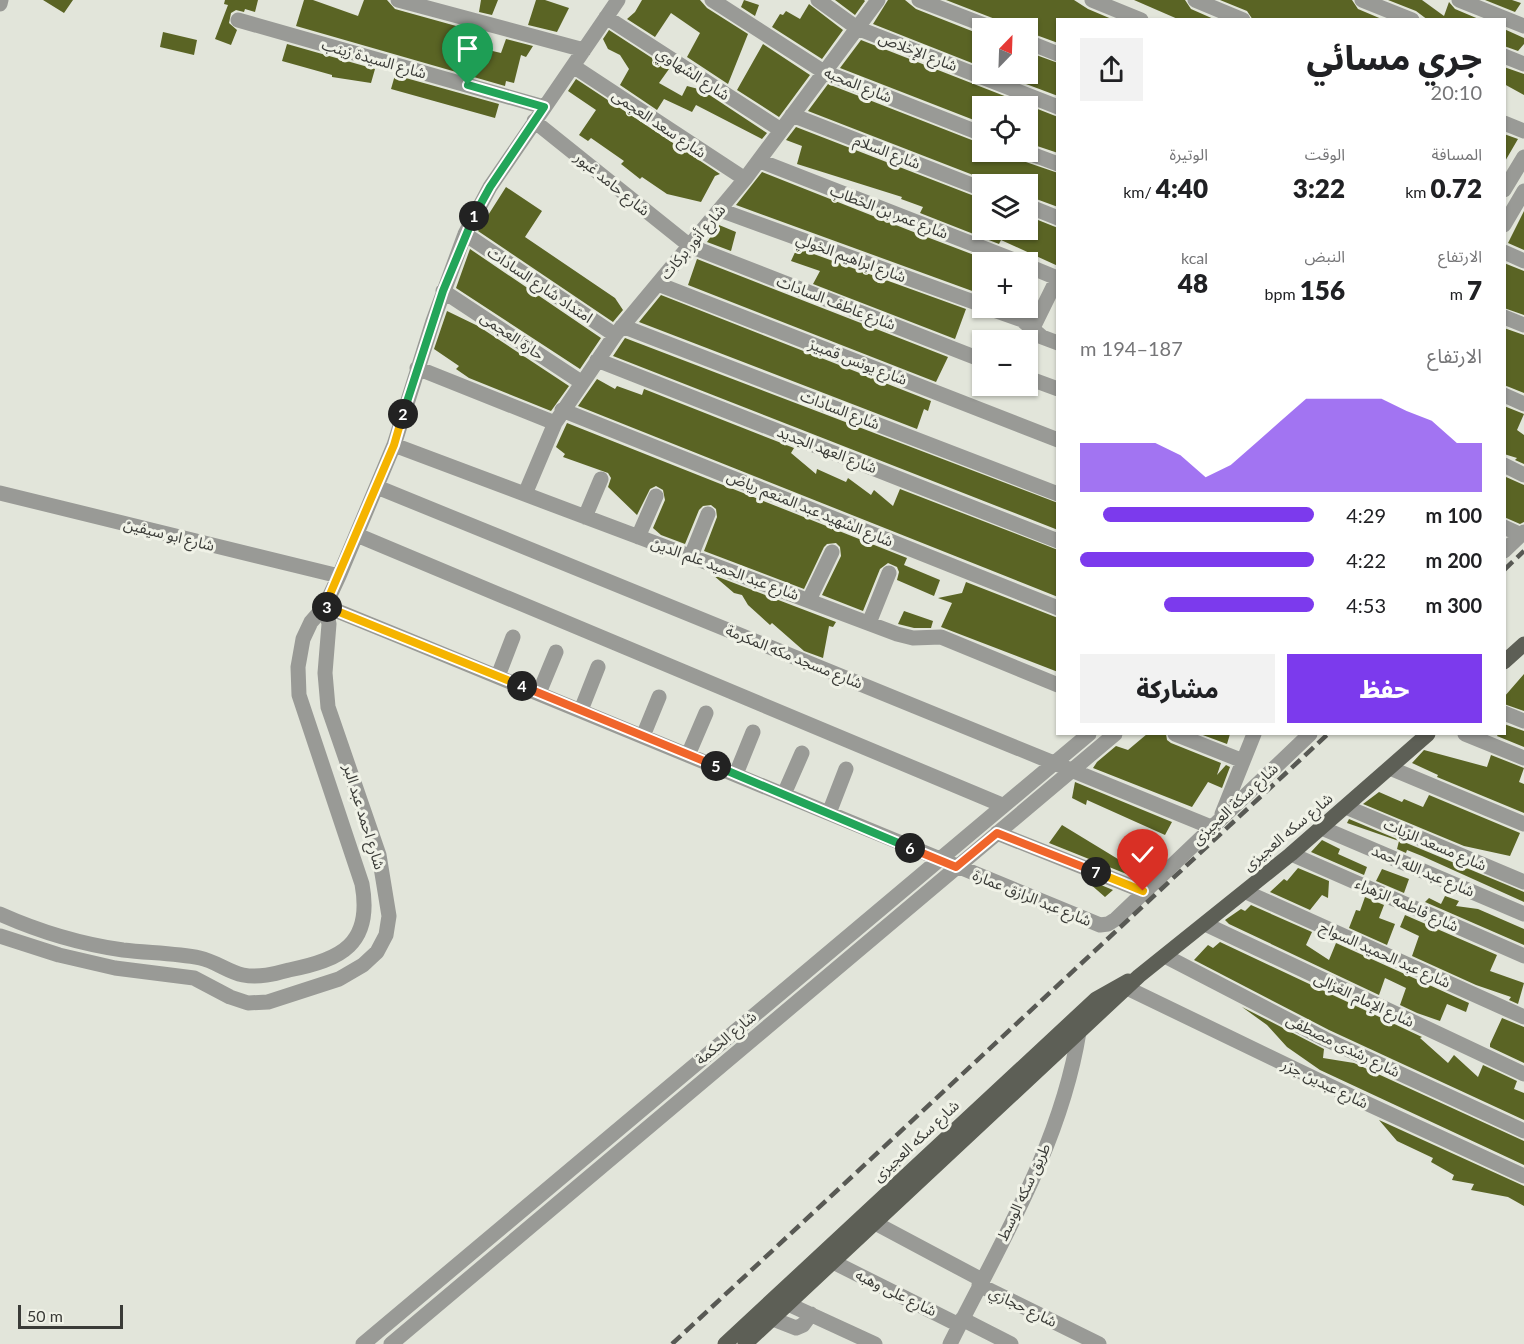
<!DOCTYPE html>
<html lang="ar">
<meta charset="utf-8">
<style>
:root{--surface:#fff;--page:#f2f2f2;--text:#202124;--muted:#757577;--accent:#7c3aed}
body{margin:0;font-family:Lato,"Noto Sans Arabic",sans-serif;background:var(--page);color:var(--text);direction:rtl;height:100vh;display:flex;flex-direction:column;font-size:22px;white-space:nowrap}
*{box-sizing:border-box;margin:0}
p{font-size:20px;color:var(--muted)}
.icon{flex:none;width:33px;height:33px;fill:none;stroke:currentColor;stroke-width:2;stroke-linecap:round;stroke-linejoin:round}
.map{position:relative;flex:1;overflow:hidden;direction:ltr}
.drawer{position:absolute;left:1056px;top:18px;width:450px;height:717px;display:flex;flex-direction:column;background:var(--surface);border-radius:0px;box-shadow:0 2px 4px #0004;direction:rtl}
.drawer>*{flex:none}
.needle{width:39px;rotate:23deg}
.tools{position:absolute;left:972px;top:18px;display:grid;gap:12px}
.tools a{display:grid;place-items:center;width:66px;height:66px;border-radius:0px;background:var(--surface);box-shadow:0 2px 4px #0004;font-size:30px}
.scale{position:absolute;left:18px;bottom:15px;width:105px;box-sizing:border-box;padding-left:6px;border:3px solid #3a3b37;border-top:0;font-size:16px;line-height:21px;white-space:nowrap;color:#3a3b37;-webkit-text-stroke:4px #f0f2e7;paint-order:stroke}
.pin{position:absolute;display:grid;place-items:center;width:51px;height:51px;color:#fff;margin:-62px -26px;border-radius:50% 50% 50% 0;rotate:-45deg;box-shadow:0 0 6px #0007}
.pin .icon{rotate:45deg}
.km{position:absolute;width:30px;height:30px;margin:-15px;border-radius:50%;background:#222;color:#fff;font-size:16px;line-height:30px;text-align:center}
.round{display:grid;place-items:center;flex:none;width:63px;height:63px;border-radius:0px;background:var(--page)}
.head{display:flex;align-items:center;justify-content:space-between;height:102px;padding:0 24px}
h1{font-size:33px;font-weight:800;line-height:45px}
.metrics{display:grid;grid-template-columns:repeat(3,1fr);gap:9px;height:102px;padding:6px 24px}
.metrics div{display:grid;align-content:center}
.metrics b{font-size:26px;font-weight:800}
.metrics small{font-size:16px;font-weight:400}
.metrics p{font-size:16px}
.chart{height:168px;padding:12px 24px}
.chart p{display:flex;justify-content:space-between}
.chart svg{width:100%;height:108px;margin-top:6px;fill:var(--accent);opacity:.7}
.cta{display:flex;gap:12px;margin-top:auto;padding:12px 24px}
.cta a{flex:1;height:69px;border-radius:0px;background:var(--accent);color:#fff;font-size:24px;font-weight:800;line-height:69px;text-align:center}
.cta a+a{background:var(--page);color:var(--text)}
ul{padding:0 24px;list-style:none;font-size:20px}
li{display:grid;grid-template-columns:96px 72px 1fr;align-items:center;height:45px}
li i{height:15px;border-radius:8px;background:var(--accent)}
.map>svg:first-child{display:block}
</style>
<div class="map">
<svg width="1524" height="1344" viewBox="0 0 1524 1344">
<rect width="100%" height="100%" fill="#e2e5da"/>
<path fill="#5a6424" d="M43,0H73L64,13Z
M225,0H258L255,12L245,9L244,12L236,10L231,13L229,23L237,30L231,45L215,39L228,5L224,4Z
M304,0H313L358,16L364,0H387L395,9L485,34L480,48L501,53L506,39L533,46L526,57L521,55L514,83L506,81L505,86L296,26Z
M481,0H498L492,15L479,12Z
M536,0H545L569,8L557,32L528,25Z
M642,0H700L707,8L748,34L728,84L687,57L700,33L671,13L655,37L627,19L635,12Z
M744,0L759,5L755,16L741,7Z
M835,0H864L865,1L855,15Z
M888,0H905L916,9L982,35V67L873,24Z
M946,0H1074L1088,9L1114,20H1058V43L1028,32V28L1002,27L995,19Z
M1134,0H1185L1191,9L1216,20H1180Z
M1220,0H1352L1358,9L1384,20H1253L1247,11Z
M1388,0H1422L1444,16L1449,2L1455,9L1481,20H1428L1416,11Z
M1485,0H1512L1521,3L1515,12Z
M809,4L843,30L822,59L772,27L780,14L783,15L786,11L800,19Z
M1504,29L1524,38V44L1518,51L1504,46Z
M609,30L669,69L659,83L682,96L687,86L702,90L767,133L762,139L696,105L692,112L664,99L657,110L620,85L629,69L620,55L608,49L603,39Z
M163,32L197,40L194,55L160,47Z
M861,40L1058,117V153L1028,143V106H982L979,122L840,68Z
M287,44L375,69L371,83L332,77V75L282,61Z
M763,44L810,75L779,117L737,90Z
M1028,52L1058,63V96L999,74H1028Z
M1504,67L1524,74V95L1504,84Z
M395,75L499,104L495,118L391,89Z
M576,79L720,174L715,176L701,202L667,194L642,177L640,179L621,164L624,161L591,138L588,141L579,135L596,110L568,91Z
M828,84L982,144V152H1013L1023,161L1058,173V207L1028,196V184H990L986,180L808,111Z
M796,127L982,199V230H1028V216L1058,228V266L1001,240L999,244L920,213L923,207L901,199L902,197L797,164L802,146L786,140Z
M1504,134L1518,139L1504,163Z
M762,172L911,231L990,261L982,262V277L975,292L736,205Z
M506,187L542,211L525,237L615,298L623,310L613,322L478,231Z
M1524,211V250L1508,243Z
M719,225L736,232L731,251L707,242Z
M797,248L966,309L955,339L813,284L820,271L791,261Z
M470,249L601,338L580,369L456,288Z
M697,259L948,357L936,382L688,285Z
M1504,263L1524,271V315L1504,308Z
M661,295L931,401L928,411L924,409L917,429L639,322Z
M447,311L478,326L569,386L551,411L469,378L456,369L459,366L434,349Z
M1504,328L1524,335V393L1504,385Z
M625,338L1058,503V530L613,356Z
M597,379L615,389L617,386L642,395L644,389L794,448L791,453L816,474L817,469L846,482L848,478L871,495L874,490L893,506L900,489L1058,550V597L578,406Z
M1504,406L1524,414L1517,430L1524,435V464L1515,460L1517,458L1504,454Z
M567,423L907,558L904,565L940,580L934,596L897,580L899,572L897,567L888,563L880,569L863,611L822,595L841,556L840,547L836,543L827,544L824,547L804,589L704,551L717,517L716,509L711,505L703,506L699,510L685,544L661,535L653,528L665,500L663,490L656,486L650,489L637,515L608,487L611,478L608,473L563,457L565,454L556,447Z
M1506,477L1524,485V522L1520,524L1504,517Z
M713,575L836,622L833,627L829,626L823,658L804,651L772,623L770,625L748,605L742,595L734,593Z
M966,582L1058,618V672L941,627L952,603L938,598L962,593Z
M904,611L933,621L931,628H914L898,624Z
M1524,674V711L1504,704V697Z
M1504,724L1524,731V747L1497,736L1498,734H1504Z
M1147,734H1166L1167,740L1171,743L1221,763L1217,775L1226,765L1230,767L1222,788L1208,782L1192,807L1093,768L1097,762L1116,746L1128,750Z
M1200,734H1230L1227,744Z
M1424,750L1487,767L1491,755L1524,768L1519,782L1524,784V813L1437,777L1438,775L1412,763Z
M1075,782L1172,822L1165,835L1087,800L1086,805L1072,798Z
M1379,792L1402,802L1404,799L1423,807L1429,795L1520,833L1510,856L1464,846L1363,804Z
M1349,819L1524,892V902L1422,856L1407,850L1406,853L1397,849L1399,841L1347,823Z
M1062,825L1136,870L1129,875L1049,843Z
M1322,840L1340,849L1338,854L1367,867L1364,875L1311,852Z
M1298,868L1329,881L1328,898L1322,895L1310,910L1270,892L1284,879L1287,881Z
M1382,869L1409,879L1404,893L1376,881Z
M1082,877L1113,890L1105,897Z
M1445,896L1459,901L1456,906L1478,909L1524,929V945L1425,902L1429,898L1441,904Z
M1365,897L1384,905L1379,918L1395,924L1387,945L1349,928L1356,910L1360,911Z
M1251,905L1312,932L1306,945L1329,960L1336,943L1469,1003L1466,1012L1447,1004L1440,1021L1417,1013L1400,1005L1406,988L1385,978L1379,995L1229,924L1225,920L1241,909L1245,911Z
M1405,915L1497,955L1490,971L1524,983L1518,1004L1509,1000L1511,997L1476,985L1412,956L1419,936L1400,927Z
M1220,942L1422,1037L1420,1038L1448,1063L1454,1055L1478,1077L1483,1065L1517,1081L1514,1089L1524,1093V1120L1329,1030L1194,960L1208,945L1213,948Z
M1242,1007L1324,1049L1323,1058L1354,1063L1524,1141V1165L1320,1070L1287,1047L1267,1025Z
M1502,1018L1524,1027V1063L1490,1047V1044Z
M1379,1120L1524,1186V1206L1508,1197L1471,1190L1474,1184L1452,1180L1454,1175L1431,1162L1433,1158L1397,1141Z"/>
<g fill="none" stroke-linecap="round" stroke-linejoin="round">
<path stroke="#999a96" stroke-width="15" d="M398,0L584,50
M712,0L824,72L982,134
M818,0L857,28L1058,107
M919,0L992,28
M1092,0L1141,20
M1195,0L1243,20
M1362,0L1412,20
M1459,0L1524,26
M0,4L1,0
M606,17L781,130
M238,20L544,107
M1028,42L1058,54
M1504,56L1524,64
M573,66L745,179
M792,115L982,189
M534,121L690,246L982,360
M1504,123L1524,131
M1026,152L1058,164
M760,161L1019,262
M1504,190L1524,157
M1028,206L1058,218
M720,210L982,305
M1504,225L1524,191
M465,234L615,335
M1504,252L1524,261
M1028,266L1057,278
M658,284L1058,440
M443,291L581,382
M988,308L1022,320L1042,337L1058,343
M1504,317L1524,325
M622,326L1058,494
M1027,340L1058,277
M597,360L1058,541
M417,368L555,423
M1028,378L1058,389
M1504,395L1524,404
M562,410L1058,608
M394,445L897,634L913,638L941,637L1058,685
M1504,465L1524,475
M377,487L1211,827
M0,493L339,576
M525,494L555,423L615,335L745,179L878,0
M585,517L601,479
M1504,527L1521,535
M357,535L1002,805
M638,537L656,496
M1504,551L1524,532
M691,556L708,514
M809,600L832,552
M325,606C584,711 841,821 1100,925L1108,924L1116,919L1310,734
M869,623L889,573
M498,676L513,637
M539,693L556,652
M581,710L598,667
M1504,713L1524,721
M1175,734L1243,761
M1465,734L1524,758
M643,736L659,697
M688,755L706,713
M1390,768L1524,824
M736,774L753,732
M784,794L802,753
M1346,807L1524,882
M829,813L846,769
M1222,814L1254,734
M1322,828L1524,914
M997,833L1143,891
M1291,854L1524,956
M1246,892L1524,1017
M0,914C38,931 81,944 123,950C148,953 175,953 200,958C215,961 228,972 243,975C259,978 274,974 289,970C341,960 373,944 362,884L299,695L298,667L303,639L311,622L325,606L339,576L394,445L433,321L465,234L490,187L618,0
M1205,924L1524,1074
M0,936L59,955L115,968L194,978L230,997L248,1003L268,1002L339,979L363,965L377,952L386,935L389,916L379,855L328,707L325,673L329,624L325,606
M1165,956L1325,1039L1524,1131
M1127,988L1355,1098L1524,1176
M875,1223L982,1280
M833,1262L959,1325
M979,1285L1099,1344
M788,1304L875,1344
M773,1319L796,1328L803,1325L811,1314
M962,1319L1011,1344
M363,1344L1089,734
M391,1344L1115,734
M950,1344C1000,1244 1061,1144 1079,1032"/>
<path stroke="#5d5f56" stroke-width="15" d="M1504,662L1524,644
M725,1344L1096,999L1128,981
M745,1344L1139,976L1291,854L1428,734"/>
<path stroke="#585954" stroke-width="4.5" stroke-dasharray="12 6" stroke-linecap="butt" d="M1504,570L1524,551
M672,1344L1328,734"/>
</g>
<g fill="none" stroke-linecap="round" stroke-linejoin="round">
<g stroke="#fff" stroke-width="12">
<path id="split-1" d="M468,85L544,107L490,187L474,216"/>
</g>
<g stroke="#fff" stroke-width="12">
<path id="split-2" d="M403,414L443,291L474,216"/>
</g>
<g stroke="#fff" stroke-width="12">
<path id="split-3" d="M327,607L325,606L394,445L403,414"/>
</g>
<g stroke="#fff" stroke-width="12">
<path id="split-4" d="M327,607L522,686"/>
</g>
<g stroke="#fff" stroke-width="12">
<path id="split-5" d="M522,686L716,766"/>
</g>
<g stroke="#fff" stroke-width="12">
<path id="split-6" d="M716,766L910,848"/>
</g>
<g stroke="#fff" stroke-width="12">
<path id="split-7" d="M910,848L956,867L997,833L1096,872"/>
</g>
<g stroke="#fff" stroke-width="12">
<path id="split-8" d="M1096,872L1143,891"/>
</g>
<use href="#split-1" stroke="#22a559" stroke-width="8"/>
<use href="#split-2" stroke="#22a559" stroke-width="8"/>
<use href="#split-3" stroke="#f5b400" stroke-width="8"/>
<use href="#split-4" stroke="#f5b400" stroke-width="8"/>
<use href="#split-5" stroke="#f0652b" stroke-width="8"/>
<use href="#split-6" stroke="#22a559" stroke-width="8"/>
<use href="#split-7" stroke="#f0652b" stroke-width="8"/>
<use href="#split-8" stroke="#f5b400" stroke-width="8"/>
</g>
<g text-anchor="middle" stroke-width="6" stroke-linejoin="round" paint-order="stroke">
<g font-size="15" fill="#3a3b37" stroke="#f0f2e7">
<text transform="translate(918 52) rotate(21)" y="5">شارع الإخلاص</text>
<text transform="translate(374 59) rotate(16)" y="5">شارع السيدة زينب</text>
<text transform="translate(693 74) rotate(33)" y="5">شارع الشهاوي</text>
<text transform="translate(858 85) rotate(22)" y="5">شارع المحبه</text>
<text transform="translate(659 124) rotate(34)" y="5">شارع سعد العجمى</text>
<text transform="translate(887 152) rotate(21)" y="5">شارع السلام</text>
<text transform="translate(612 184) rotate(39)" y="5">شارع حامد غبور</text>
<text transform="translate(889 212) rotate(21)" y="5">شارع عمر بن الخطاب</text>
<text transform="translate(693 242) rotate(-50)" y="5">شارع أنور بركات</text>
<text transform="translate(851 258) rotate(20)" y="5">شارع ابراهيم الخولي</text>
<text transform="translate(540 285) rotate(34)" y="5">امتداد شارع السادات</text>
<text transform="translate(836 303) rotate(21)" y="5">شارع عاطف السادات</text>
<text transform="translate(512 336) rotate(34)" y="5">حارة العجمى</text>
<text transform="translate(858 362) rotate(21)" y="5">شارع يونس قمبيز</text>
<text transform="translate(840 410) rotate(21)" y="5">شارع السادات</text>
<text transform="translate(827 450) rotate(21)" y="5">شارع العهد الجديد</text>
<text transform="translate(810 509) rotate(22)" y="5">شارع الشهيد عبد المنعم رياض</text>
<text transform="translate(169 535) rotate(14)" y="5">شارع ابو سيفين</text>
<text transform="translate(725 569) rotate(20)" y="5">شارع عبد الحميد علم الدين</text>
<text transform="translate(794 657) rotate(22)" y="5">شارع مسجد مكه المكرمة</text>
<text transform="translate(1235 804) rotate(-43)" y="5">شارع سكة العجيزى</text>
<text transform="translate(364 817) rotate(73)" y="5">شارع احمد عبد البر</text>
<text transform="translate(1288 832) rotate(-40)" y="5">شارع سكه العجيزى</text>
<text transform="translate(1435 845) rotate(23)" y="5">شارع مسعد الزيات</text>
<text transform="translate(1423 871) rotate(23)" y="5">شارع عبد الله احمد</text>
<text transform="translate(1032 898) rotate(22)" y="5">شارع عبد الرازق عمارة</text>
<text transform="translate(1407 905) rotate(24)" y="5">شارع فاطمه الزهراء</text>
<text transform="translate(1385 955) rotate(24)" y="5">شارع عبد الحميد السواح</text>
<text transform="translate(1364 1000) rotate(25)" y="5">شارع الإمام الغزالى</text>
<text transform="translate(726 1038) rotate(-40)" y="5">شارع الحكمة</text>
<text transform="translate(1343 1046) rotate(26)" y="5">شارع رشدى مصطفى</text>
<text transform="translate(1325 1084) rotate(26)" y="5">شارع عبدين جزر</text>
<text transform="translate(916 1141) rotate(-43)" y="5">شارع سكه العجيزى</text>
<text transform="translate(1024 1192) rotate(-65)" y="5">طريق سكه الوسط</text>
<text transform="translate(896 1293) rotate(26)" y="5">شارع على وهبه</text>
<text transform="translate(1023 1307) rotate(26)" y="5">شارع حجازي</text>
</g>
</g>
</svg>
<div class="tools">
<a><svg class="needle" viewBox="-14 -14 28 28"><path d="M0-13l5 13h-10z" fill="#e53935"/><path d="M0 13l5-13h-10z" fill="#757577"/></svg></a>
<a><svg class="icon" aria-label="locate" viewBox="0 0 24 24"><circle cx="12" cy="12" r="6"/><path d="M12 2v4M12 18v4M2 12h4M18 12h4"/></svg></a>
<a><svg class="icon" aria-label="layers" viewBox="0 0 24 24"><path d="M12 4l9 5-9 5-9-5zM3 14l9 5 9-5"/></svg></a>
<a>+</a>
<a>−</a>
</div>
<div class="scale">50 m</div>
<div class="pin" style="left:468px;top:85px;background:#1e9e55"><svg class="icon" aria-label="arrive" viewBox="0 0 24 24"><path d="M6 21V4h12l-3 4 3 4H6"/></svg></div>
<div class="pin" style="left:1143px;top:891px;background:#d93025"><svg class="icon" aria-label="check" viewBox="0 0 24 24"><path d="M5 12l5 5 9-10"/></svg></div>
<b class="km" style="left:474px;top:216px">1</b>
<b class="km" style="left:403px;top:414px">2</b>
<b class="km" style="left:327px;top:607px">3</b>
<b class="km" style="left:522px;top:686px">4</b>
<b class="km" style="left:716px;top:766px">5</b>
<b class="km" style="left:910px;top:848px">6</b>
<b class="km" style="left:1096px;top:872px">7</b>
<section class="drawer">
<div class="head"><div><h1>جري مسائي</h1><p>20:10</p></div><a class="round"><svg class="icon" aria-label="share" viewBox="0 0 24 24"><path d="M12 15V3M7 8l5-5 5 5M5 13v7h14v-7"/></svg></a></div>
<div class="metrics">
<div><p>المسافة</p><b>0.72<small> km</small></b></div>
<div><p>الوقت</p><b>3:22</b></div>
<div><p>الوتيرة</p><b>4:40<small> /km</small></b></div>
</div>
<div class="metrics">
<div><p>الارتفاع</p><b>7<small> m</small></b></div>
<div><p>النبض</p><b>156<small> bpm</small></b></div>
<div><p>kcal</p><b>48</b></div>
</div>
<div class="chart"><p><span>الارتفاع</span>187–194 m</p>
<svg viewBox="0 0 160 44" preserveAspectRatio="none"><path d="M0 44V24L10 24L20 24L30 24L40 29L50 38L60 33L70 24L80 15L90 6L100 6L110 6L120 6L130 11L140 15L150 24L160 24V44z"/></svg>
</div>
<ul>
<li><b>100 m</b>4:29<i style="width:90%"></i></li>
<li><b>200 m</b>4:22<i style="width:100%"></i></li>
<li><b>300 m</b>4:53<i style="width:64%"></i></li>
</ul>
<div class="cta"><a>حفظ</a><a>مشاركة</a></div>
</section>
</div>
